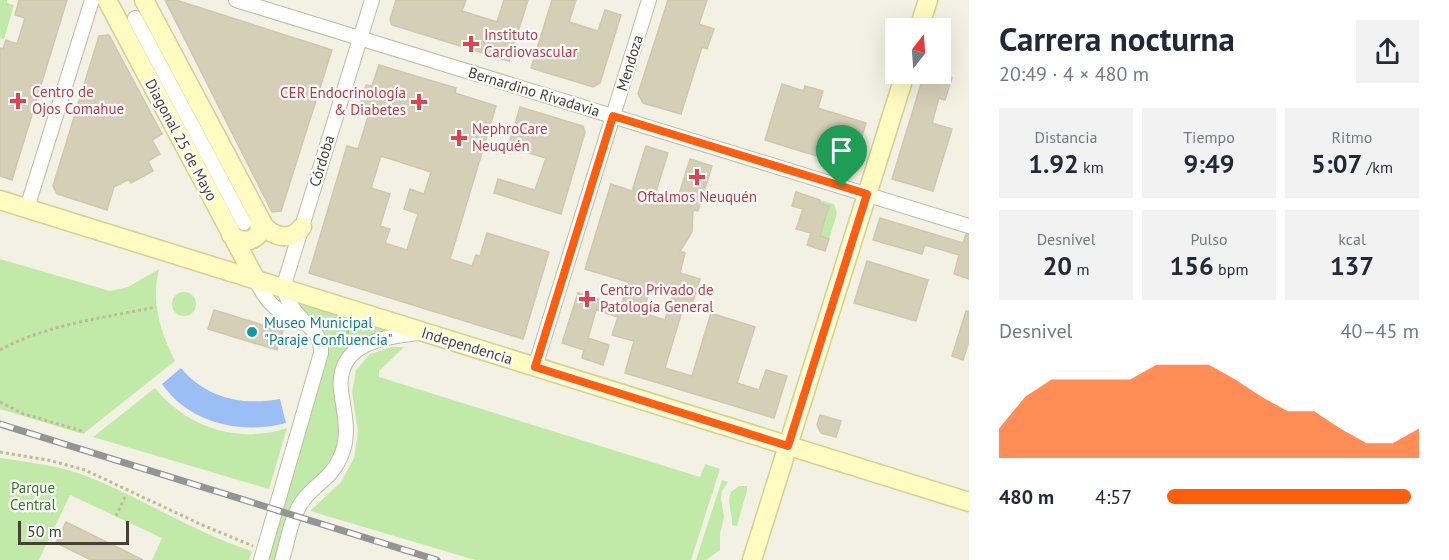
<!DOCTYPE html>
<html lang="es">
<meta charset="utf-8">
<style>
:root{--surface:#fff;--page:#f2f2f3;--text:#1f2937;--muted:#747a83;--accent:#ff5e0e}
body{margin:0;font-family:"PT Sans",sans-serif;background:var(--page);color:var(--text);height:100vh;display:flex;flex-direction:column;font-size:22px;white-space:nowrap}
*{box-sizing:border-box;margin:0}
p{font-size:20px;color:var(--muted)}
.icon{flex:none;width:33px;height:33px;fill:none;stroke:currentColor;stroke-width:2;stroke-linecap:round;stroke-linejoin:round}
.map{position:relative;flex:1;overflow:hidden}
.panel{display:flex;flex-direction:column;background:var(--surface);width:480px}
.panel>*{flex:none}
.needle{width:39px;rotate:17deg}
.buttons{position:absolute;left:885px;top:18px;display:grid;gap:12px}
.buttons a{display:grid;place-items:center;width:66px;height:66px;border-radius:0px;background:var(--surface);box-shadow:0 6px 24px #0002;font-size:30px}
.scale{position:absolute;left:18px;bottom:15px;width:111px;box-sizing:border-box;padding-left:6px;border:3px solid #454133;border-top:0;font-size:16px;line-height:21px;white-space:nowrap;color:#454133;-webkit-text-stroke:4px #fff;paint-order:stroke}
.pin{position:absolute;display:grid;place-items:center;width:51px;height:51px;color:#fff;margin:-62px -26px;border-radius:50% 50% 50% 0;rotate:-45deg;box-shadow:0 0 6px #0007}
.pin .icon{rotate:45deg}
.round{display:grid;place-items:center;flex:none;width:63px;height:63px;border-radius:0px;background:var(--page)}
.headline{display:flex;align-items:center;justify-content:space-between;height:102px;padding:0 30px}
h1{font-size:33px;font-weight:700;line-height:45px}
.metrics{display:grid;grid-template-columns:repeat(3,1fr);gap:9px;height:102px;padding:6px 30px}
.metrics div{display:grid;align-content:center;border-radius:0px;background:var(--page);text-align:center}
.metrics b{font-size:26px;font-weight:700}
.metrics small{font-size:16px;font-weight:400}
.metrics p{font-size:16px}
.chart{height:168px;padding:12px 30px}
.chart p{display:flex;justify-content:space-between}
.chart svg{width:100%;height:108px;margin-top:6px;fill:var(--accent);opacity:.7}
ul{padding:0 30px;list-style:none;font-size:20px}
li{display:grid;grid-template-columns:96px 72px 1fr;align-items:center;height:45px}
li i{height:15px;border-radius:8px;background:var(--accent)}
main{display:flex;flex:1;min-height:0}
.map>svg:first-child{display:block}
</style>
<main>
<div class="map">
<svg width="969" height="560" viewBox="0 0 969 560">
<rect width="100%" height="100%" fill="#f3f1e3"/>
<path fill="#c1eaa9" d="M0,0H7V3L14,5L4,39L0,38Z
M820,200L834,204L837,213L829,239L820,236L824,224L819,222L820,218L826,219L829,207L819,203Z
M0,259L110,291L128,287L159,269C151,303 160,331 175,361L83,434L0,409Z
M172 304a12 12 0 1 1 24 0a12 12 0 1 1-24 0Z
M304,305L393,332L351,350L341,414L339,448L278,560H266L328,353C330,333 317,321 301,310V306Z
M392,347H404L379,371V377L700,477L705,464L720,469L691,560H475L310,511L341,482L354,458L358,431L352,392L356,370L370,354Z
M155,388C187,428 239,444 287,428L269,489L93,437Z
M0,458C27,462 55,465 81,474C140,496 192,532 252,551L249,560H152L162,538L70,495L39,560H0Z
M722,480L728,482L722,491L721,498L724,517L720,533V550L706,560H696Z
M739,486H747V490L737,526L732,525C733,513 726,504 731,492Z"/>
<path fill="#9bbff4" d="M181,368C206,398 242,406 280,399L286,423C241,435 189,423 162,384Z"/>
<path fill="#d5cfb8" stroke="#d0c8ab" stroke-width="1.5" fill-rule="evenodd" d="M19,0H67L12,180L0,176V48L3,49L6,40L17,44L25,18L15,15Z
M165,0H176L332,50L281,211L272,212Z
M396,0H466L462,11L497,22L504,0H528L509,61L392,25L390,20Z
M552,0H576L569,22L598,31L605,10L621,15L600,83L593,87L531,68Z
M668,0H707L699,24L714,29L707,49L702,47L681,114L643,103L638,94Z
M109,35L162,134L152,140L160,154L148,161L153,171L131,183L129,179L114,187L107,210L57,194L53,186L99,36Z
M379,65L456,88L455,93L496,106L450,259L472,266L476,255L480,256L487,233L549,252L523,339L309,273L347,146L358,149L370,110L359,107L366,85L372,86ZM381,156L431,172L424,194L410,189L404,209L418,214L407,250L385,243L390,229L380,226L390,194L371,188Z
M924,74H936L952,78L945,100L939,98L932,123L952,129L933,191L892,179Z
M782,84L804,91L805,86L823,91L818,108L866,123L856,156L842,164L765,140Z
M520,107L583,126L585,132L561,214L494,193L498,179L535,190L546,158L508,147Z
M646,146L668,153L654,198L676,204L690,159L712,166L698,211L693,210L692,232L680,251L685,253L680,273L700,279L690,311L683,308L665,368L692,376L711,313L755,327L737,383L759,390L766,370L787,376L774,418L625,373L634,341L612,335L618,317L596,310L588,338L609,345L603,365L582,358L584,350L562,343L578,293L621,306L628,282L585,269L611,184L632,191ZM650,289L672,296L665,320L643,313Z
M796,192L820,200L819,203L829,206L820,236L829,239L825,251L807,245L811,233L796,229L803,209L792,206Z
M880,218L963,243L966,234L969,235V279L954,274L959,255L925,245L922,254L873,240Z
M867,261L928,280L916,321L854,303Z
M214,310L283,331L277,350L208,329Z
M966,311H969V341L963,360L952,356Z
M820,415L841,421L836,437L821,433L817,425Z
M66,522L143,560H91L71,550L56,543Z"/>
<g fill="none" stroke-linecap="round" stroke-linejoin="round">
<g stroke="#bfbba5" stroke-width="16">
<path id="street" d="M236,0L969,226
M135,18L244,223
M27,208L92,0
M256,280C268,306 277,311 303,323
M535,367L649,0
M261,560L321,353C322,335 311,329 300,317C292,309 287,299 283,288L372,0
M282,560C288,541 291,515 304,499C316,484 332,477 340,458C351,435 344,414 341,390C336,342 385,337 420,333"/>
</g>
<g stroke="#d5d090" stroke-width="21">
<path id="secondary" d="M107,0L256,280
M144,0L264,226C275,238 292,241 302,227
M919,28L928,0
M0,200L969,502
M231,235C241,242 250,243 259,234L260,221
M752,560L905,74"/>
</g>
<path stroke="#c1ba96" stroke-width="3" stroke-dasharray="3 3" stroke-linecap="butt" d="M345,325L348,333L349,339
M0,350C47,324 104,318 156,307
M0,402L24,414L85,432
M0,452L48,460L85,470L200,524L253,546
M116,516L126,495"/>
<use href="#street" stroke="#fff" stroke-width="14"/>
<use href="#secondary" stroke="#fffbc1" stroke-width="18"/>
<g stroke="#949494" stroke-width="7">
<path id="rail" d="M0,424L437,560"/>
</g>
<use href="#rail" stroke="#fff" stroke-width="4.5" stroke-dasharray="14" stroke-linecap="butt"/>
</g>
<g fill="none" stroke-linecap="round" stroke-linejoin="round">
<g stroke="#fff" stroke-width="12">
<path id="route" d="M613,116L867,194L788,446L535,367Z"/>
</g>
<use href="#route" stroke="#ff5e0e" stroke-width="8"/>
</g>
<g fill="#e0444e" stroke="#fff" stroke-width="2">
<path d="M468 35h6v6h6v6h-6v6h-6v-6h-6v-6h6z"/>
<path d="M15 92h6v6h6v6h-6v6h-6v-6h-6v-6h6z"/>
<path d="M416 93h6v6h6v6h-6v6h-6v-6h-6v-6h6z"/>
<path d="M456 129h6v6h6v6h-6v6h-6v-6h-6v-6h6z"/>
<path d="M694 168h6v6h6v6h-6v6h-6v-6h-6v-6h6z"/>
<path d="M584 290h6v6h6v6h-6v6h-6v-6h-6v-6h6z"/>
</g>
<circle fill="#0f9aa8" stroke="#fff" stroke-width="2" cx="252" cy="332" r="6"/>
<g text-anchor="middle" stroke-width="4.5" stroke-linejoin="round" paint-order="stroke">
<g font-size="15" fill="#be3a42" stroke="#fff" text-anchor="start">
<text x="484" y="40">Instituto<tspan x="484" dy="17">Cardiovascular</tspan></text>
<text x="32" y="97">Centro de<tspan x="32" dy="17">Ojos Comahue</tspan></text>
<text x="406" y="98" text-anchor="end">CER Endocrinología<tspan x="406" dy="17">&amp; Diabetes</tspan></text>
<text x="472" y="134">NephroCare<tspan x="472" dy="17">Neuquén</tspan></text>
<text x="697" y="202" text-anchor="middle">Oftalmos Neuquén</text>
<text x="600" y="295">Centro Privado de<tspan x="600" dy="17">Patología General</tspan></text>
</g>
<g font-size="15" fill="#454133" stroke="#fff">
<text transform="translate(630 63) rotate(-73)" y="5">Mendoza</text>
<text transform="translate(534 92) rotate(17)" y="5">Bernardino Rivadavia</text>
<text transform="translate(181 140) rotate(62)" y="5">Diagonal 25 de Mayo</text>
<text transform="translate(322 161) rotate(-73)" y="5">Córdoba</text>
<text transform="translate(467 346) rotate(17)" y="5">Independencia</text>
</g>
<g font-size="15" fill="#0d838f" stroke="#fff" text-anchor="start">
<text x="264" y="328">Museo Municipal<tspan x="264" dy="17">"Paraje Confluencia"</tspan></text>
</g>
<g font-size="15" fill="#347923" stroke="#fff">
<text x="33" y="493">Parque<tspan x="33" dy="17">Central</tspan></text>
</g>
</g>
</svg>
<div class="buttons">
<a><svg class="needle" viewBox="-14 -14 28 28"><path d="M0-13l5 13h-10z" fill="#e53935"/><path d="M0 13l5-13h-10z" fill="#747a83"/></svg></a>
</div>
<div class="scale">50 m</div>
<div class="pin" style="left:842px;top:187px;background:#1e9e55"><svg class="icon" aria-label="arrive" viewBox="0 0 24 24"><path d="M6 21V4h12l-3 4 3 4H6"/></svg></div>
</div>
<section class="panel">
<div class="headline"><div><h1>Carrera nocturna</h1><p>20:49 · 4 × 480 m</p></div><a class="round"><svg class="icon" aria-label="share" viewBox="0 0 24 24"><path d="M12 15V3M7 8l5-5 5 5M5 13v7h14v-7"/></svg></a></div>
<div class="metrics">
<div><p>Distancia</p><b>1.92<small> km</small></b></div>
<div><p>Tiempo</p><b>9:49</b></div>
<div><p>Ritmo</p><b>5:07<small> /km</small></b></div>
</div>
<div class="metrics">
<div><p>Desnivel</p><b>20<small> m</small></b></div>
<div><p>Pulso</p><b>156<small> bpm</small></b></div>
<div><p>kcal</p><b>137</b></div>
</div>
<div class="chart"><p><span>Desnivel</span>40–45 m</p>
<svg viewBox="0 0 160 44" preserveAspectRatio="none"><path d="M0 44V32L10 19L20 12L30 12L40 12L50 12L60 6L70 6L80 6L90 12L100 19L110 25L120 25L130 32L140 38L150 38L160 32V44z"/></svg>
</div>
<ul>
<li><b>480 m</b>4:57<i style="width:97%"></i></li>
</ul>
</section>
</main>
